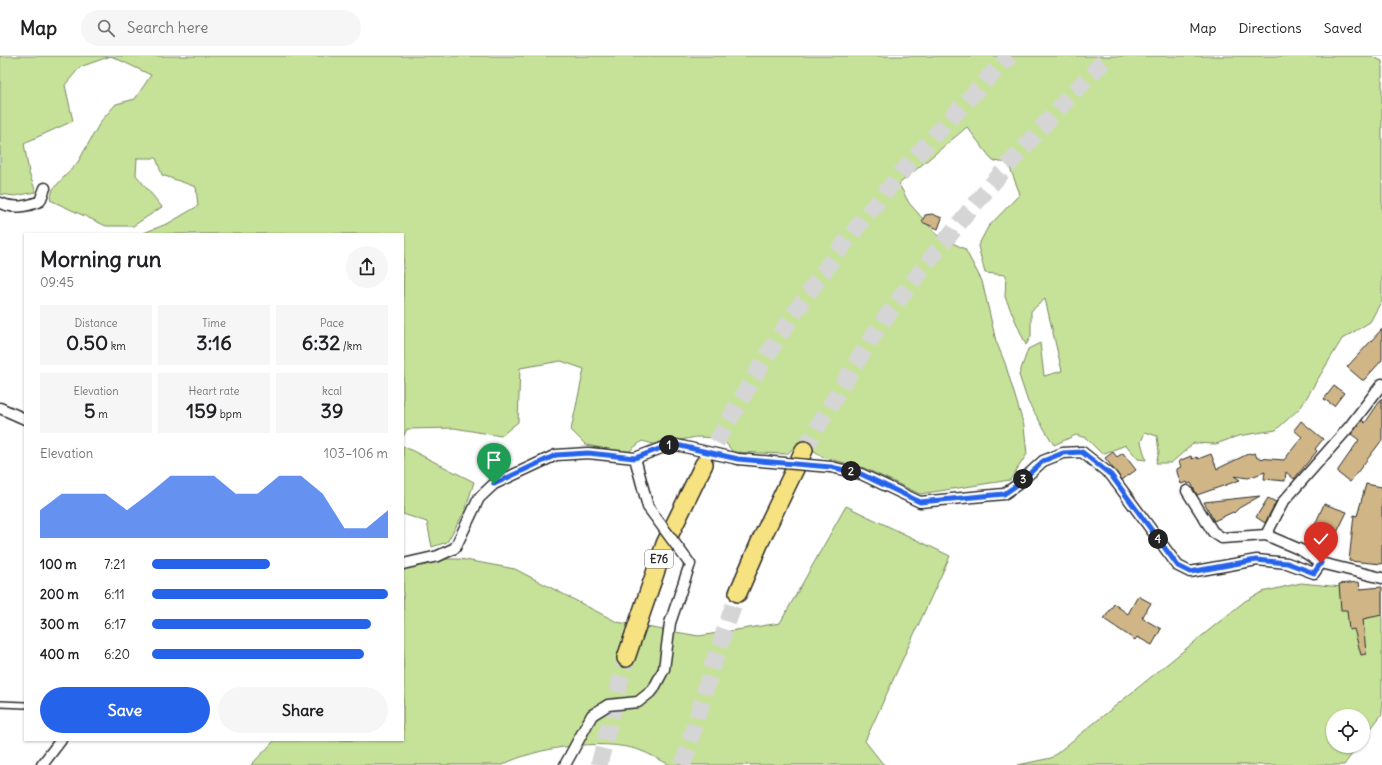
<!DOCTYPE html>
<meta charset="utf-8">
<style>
:root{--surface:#fff;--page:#f6f6f6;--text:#202124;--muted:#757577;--line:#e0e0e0;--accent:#2563eb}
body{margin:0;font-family:Delius,sans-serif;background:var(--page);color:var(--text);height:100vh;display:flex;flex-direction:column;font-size:15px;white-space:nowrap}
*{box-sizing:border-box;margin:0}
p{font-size:13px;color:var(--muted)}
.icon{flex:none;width:22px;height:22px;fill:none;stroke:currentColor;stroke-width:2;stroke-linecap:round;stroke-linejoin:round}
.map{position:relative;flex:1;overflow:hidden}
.panel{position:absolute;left:24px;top:177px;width:380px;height:508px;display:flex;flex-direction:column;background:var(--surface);border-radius:0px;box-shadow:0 1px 3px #0004}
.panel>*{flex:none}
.tools{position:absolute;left:1326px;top:653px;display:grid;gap:8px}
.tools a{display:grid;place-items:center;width:44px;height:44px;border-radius:50%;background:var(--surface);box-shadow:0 1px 3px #0004;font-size:20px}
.pin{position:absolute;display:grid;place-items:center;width:34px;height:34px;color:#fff;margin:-41px -17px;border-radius:50% 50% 50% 0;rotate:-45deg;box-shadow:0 0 4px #0007}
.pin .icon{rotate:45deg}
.km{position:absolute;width:20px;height:20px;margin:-10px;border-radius:50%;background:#222;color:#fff;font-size:11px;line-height:20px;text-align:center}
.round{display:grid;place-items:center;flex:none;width:42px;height:42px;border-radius:21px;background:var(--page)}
.overview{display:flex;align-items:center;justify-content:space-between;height:68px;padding:0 16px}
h1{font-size:22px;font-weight:700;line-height:30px}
.stats{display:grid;grid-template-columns:repeat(3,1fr);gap:6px;height:68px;padding:4px 16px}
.stats div{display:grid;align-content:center;border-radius:0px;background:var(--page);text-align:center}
.stats b{font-size:20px;font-weight:700}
.stats small{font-size:11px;font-weight:400}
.stats p{font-size:11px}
.chart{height:112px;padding:8px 16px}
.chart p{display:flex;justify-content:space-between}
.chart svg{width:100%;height:72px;margin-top:4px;fill:var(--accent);opacity:.7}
.cta{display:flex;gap:8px;margin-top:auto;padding:8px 16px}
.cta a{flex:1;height:46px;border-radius:24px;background:var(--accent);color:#fff;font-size:16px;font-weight:700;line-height:46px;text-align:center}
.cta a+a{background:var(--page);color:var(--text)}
ul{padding:0 16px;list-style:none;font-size:13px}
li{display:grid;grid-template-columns:64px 48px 1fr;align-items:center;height:30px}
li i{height:10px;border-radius:5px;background:var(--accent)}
header{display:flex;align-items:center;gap:24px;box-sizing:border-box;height:56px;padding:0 20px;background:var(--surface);border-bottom:1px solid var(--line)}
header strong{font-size:19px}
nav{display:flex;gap:22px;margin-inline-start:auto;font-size:14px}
.search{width:280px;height:36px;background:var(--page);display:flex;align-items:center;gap:10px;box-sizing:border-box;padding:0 14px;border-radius:22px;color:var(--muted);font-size:15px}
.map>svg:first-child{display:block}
</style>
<header>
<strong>Map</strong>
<div class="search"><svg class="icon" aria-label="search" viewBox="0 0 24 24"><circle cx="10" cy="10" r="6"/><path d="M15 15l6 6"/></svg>Search here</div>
<nav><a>Map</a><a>Directions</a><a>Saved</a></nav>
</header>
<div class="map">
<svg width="1382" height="709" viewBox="0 0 1382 709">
<rect width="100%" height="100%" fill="#fff"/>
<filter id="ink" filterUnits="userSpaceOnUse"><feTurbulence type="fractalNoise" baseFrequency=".025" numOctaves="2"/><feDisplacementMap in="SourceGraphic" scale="8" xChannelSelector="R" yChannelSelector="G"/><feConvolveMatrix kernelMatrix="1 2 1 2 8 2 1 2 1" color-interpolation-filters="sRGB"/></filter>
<g filter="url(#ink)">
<path fill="#c6e299" stroke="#788662" d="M0,0H1371L1382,5V244L1370,266L1342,283L1301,351L1276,374L1238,380L1216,388L1194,387L1171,407H1156L1159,396L1157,380L1145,376L1141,386L1146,404L1138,403L1126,389L1102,398L1086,382L1076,379L1054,389L1028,346L1019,319L1028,293L1040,287L1044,320L1062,315L1045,243L1031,255V280L1026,289L1005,241L1006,219L985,217L978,190L988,171L1020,138L1008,107L993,105L967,71L899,128L909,147L938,180L965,193L982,225L996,285L1005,307L1024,370L1027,398L1010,424L920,438L864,412L822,401L811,392L797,389L787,398L733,396L722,382L696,381L657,389L642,385L627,397L586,389L571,374L584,313L561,305L520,312L518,366L501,380L454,372L407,373L403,381V178H141L169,167L198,150L196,131L162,119L156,102H137L136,119L162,151L133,170H106L50,144L53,133L78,106L101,65L116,48L135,43L151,19L111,0L80,11L65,29L73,65L24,87L29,117L36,136L15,140L0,138Z
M403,390L474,426L465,455L447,486L432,491L427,466L403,458Z
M846,450L950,500L865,685L883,708L885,709H670C660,704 650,698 639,694C601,682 537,691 502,709H251L275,684H403V515L417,503H460L515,513L617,566L699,580L780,567Z
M1301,527L1382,535V658L1363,683V660H1333V690H1358L1344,709H1018L1051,702L1245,545L1262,536Z"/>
<path fill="#d0b687" stroke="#2b2b2b" d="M932,158L942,162L938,173L922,166L925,159Z
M1382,273V304L1364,324H1362L1347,311Z
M1334,330L1344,337L1334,350L1324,343Z
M1382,342V384L1350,426L1338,417V414L1359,384L1351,378L1362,364L1365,367Z
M1301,365L1323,383L1315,393L1317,395L1294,423L1286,416L1285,425L1264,423L1265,416L1248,422L1234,420L1240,424L1197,439L1191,427L1188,428L1187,426L1181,428L1177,416V413L1181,411L1179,405L1191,400L1192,403L1197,401L1198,403L1211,398L1217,413L1250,397L1251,398L1255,397L1257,402L1284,404L1302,381L1294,374Z
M1113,396L1117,401L1123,397L1136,414L1122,424L1105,402Z
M1366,428L1382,431V508L1349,505L1354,459L1357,460Z
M1260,440L1239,452L1234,457L1233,456L1214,465L1204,446Z
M1268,442L1276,446L1265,467L1256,461Z
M1324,448L1347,456L1326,499L1308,490L1310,488L1307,487Z
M1359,526L1360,533L1382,531V559L1363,563L1366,598L1361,599L1354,573L1349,574L1347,554H1341L1339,528Z
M1138,540L1151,547L1142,562L1161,573L1152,589L1137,581L1135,584L1104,563L1114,548L1128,558Z"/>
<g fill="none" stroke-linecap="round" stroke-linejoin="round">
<path stroke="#d5d5d5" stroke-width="17" stroke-dasharray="17 8" stroke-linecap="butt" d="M804,394C829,351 855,307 883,265C909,229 937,195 965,160C1011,105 1058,51 1109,0
M704,408C726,370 748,330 771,293C823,211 884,133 950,63C970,42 989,19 1011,0
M599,709L626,602
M683,709L714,605L738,537"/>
<g stroke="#2b2b2b" stroke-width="8">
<path id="lane" d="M0,648L25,649"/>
</g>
<g stroke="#2b2b2b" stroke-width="13">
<path id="street" d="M0,147C14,153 26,151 40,145L45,132
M0,352L25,363
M635,402L648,451
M831,411L861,418L920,446L1004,438L1017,429L1043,405L1063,397L1082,396L1111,419L1178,510L1190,516L1257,504L1287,507L1314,517L1321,507
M1187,435L1213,476L1222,482L1266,479L1301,494L1321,507L1382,522
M1266,479L1283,446L1350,370L1382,328
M403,508L438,500L455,492L479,442L494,428L556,399L588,397L635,402L672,388L738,403
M42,709L61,684
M565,709L592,659L608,649L638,646L653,634L664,613L670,567L690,508"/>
</g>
<g stroke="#2b2b2b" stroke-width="20">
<path id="highway" d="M738,537L760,486L804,394
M626,602L665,488L704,408"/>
</g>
<use href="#lane" stroke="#fff" stroke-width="5"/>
<use href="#street" stroke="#fff" stroke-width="10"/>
<use href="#highway" stroke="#f7e281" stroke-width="17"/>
<g stroke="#2b2b2b" stroke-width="13" stroke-linecap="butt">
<path id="street-bridge" d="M738,403L831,411
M648,451L690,508"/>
</g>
<use href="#street-bridge" stroke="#fff" stroke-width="10"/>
</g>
</g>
<g fill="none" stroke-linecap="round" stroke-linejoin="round" filter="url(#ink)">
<g stroke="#fff" stroke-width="8">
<path id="route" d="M494,428L556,399L588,397L635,402L672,388L738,403L831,411L861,418L920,446L1004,438L1017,429L1043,405L1063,397L1082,396L1111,419L1178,510L1190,516L1256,504L1287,507L1314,517L1321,507"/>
</g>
<use href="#route" stroke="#2563eb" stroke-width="5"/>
</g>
<g text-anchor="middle" stroke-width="3" stroke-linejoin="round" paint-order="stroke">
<rect fill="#fff" stroke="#6b6b6b" stroke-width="1" x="645" y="494" width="28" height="18" rx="3"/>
<g font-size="11" font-weight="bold" fill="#2b2b2b">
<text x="659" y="507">E76</text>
</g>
</g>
</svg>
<div class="tools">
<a><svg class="icon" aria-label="locate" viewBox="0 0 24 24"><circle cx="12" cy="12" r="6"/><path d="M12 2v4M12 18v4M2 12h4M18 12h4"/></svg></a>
</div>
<div class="pin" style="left:494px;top:428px;background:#1e9e55"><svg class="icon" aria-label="arrive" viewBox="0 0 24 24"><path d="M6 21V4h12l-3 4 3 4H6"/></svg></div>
<div class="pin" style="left:1321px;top:507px;background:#d93025"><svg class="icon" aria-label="check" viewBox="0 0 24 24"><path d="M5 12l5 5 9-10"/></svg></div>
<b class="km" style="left:669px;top:389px">1</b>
<b class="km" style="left:851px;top:415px">2</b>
<b class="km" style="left:1023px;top:423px">3</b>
<b class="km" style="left:1158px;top:483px">4</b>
<section class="panel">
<div class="overview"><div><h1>Morning run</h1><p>09:45</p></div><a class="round"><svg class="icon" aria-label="share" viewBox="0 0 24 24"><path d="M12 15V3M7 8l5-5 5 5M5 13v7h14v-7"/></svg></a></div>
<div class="stats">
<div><p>Distance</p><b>0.50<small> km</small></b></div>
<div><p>Time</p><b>3:16</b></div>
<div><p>Pace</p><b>6:32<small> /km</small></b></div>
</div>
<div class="stats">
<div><p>Elevation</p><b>5<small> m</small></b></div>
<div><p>Heart rate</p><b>159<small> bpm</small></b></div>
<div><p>kcal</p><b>39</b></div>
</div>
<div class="chart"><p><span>Elevation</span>103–106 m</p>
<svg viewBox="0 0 160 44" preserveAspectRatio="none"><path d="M0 44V27L10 17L20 17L30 17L40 27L50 17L60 6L70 6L80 6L90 17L100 17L110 6L120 6L130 17L140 38L150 38L160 27V44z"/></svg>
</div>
<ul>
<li><b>100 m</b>7:21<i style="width:50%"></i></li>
<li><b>200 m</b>6:11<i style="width:100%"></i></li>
<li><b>300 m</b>6:17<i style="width:93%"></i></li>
<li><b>400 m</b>6:20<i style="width:90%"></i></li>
</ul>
<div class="cta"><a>Save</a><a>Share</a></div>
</section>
</div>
